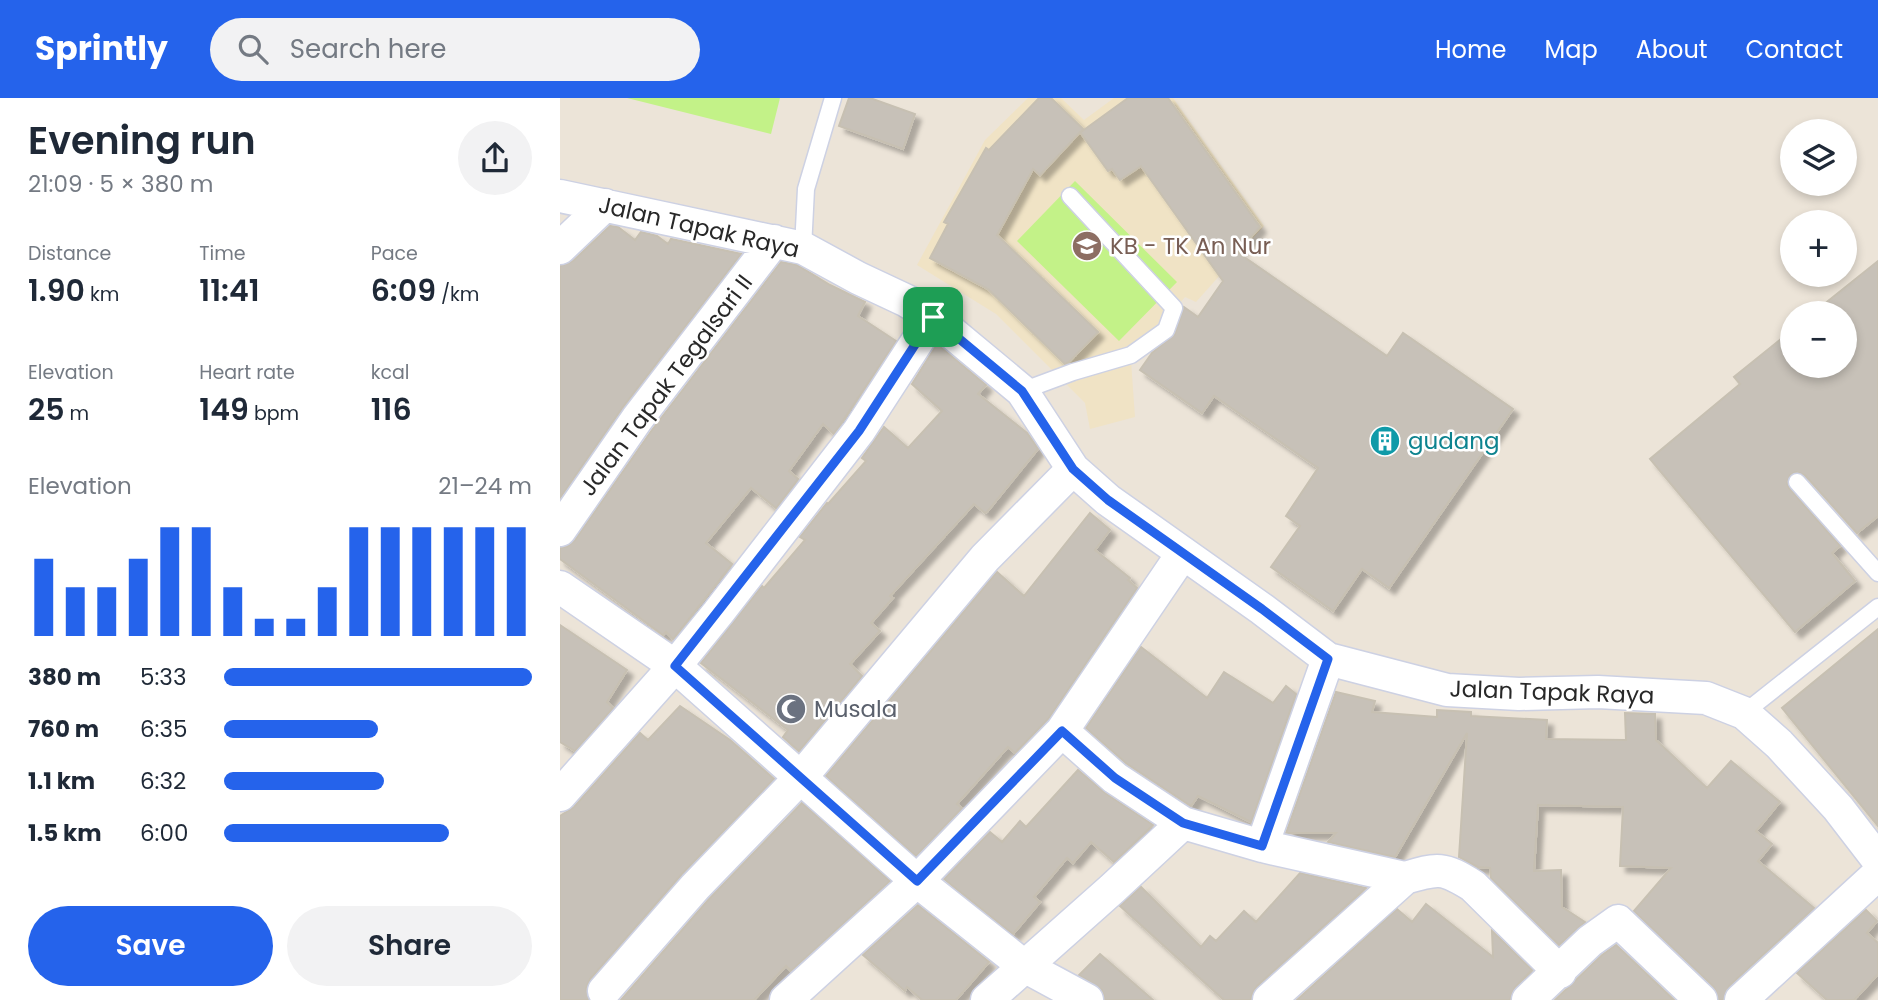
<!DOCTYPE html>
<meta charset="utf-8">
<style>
:root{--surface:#fff;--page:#f2f2f3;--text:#1f2937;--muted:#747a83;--accent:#2563eb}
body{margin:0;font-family:Poppins,sans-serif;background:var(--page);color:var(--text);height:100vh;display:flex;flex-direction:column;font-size:26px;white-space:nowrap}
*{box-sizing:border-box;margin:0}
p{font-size:23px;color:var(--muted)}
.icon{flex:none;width:38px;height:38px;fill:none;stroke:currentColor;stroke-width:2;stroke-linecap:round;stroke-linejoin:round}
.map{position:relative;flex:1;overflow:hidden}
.details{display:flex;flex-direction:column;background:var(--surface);width:560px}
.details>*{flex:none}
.tools{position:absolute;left:1220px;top:21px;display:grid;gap:14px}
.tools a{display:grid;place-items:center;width:77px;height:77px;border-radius:50%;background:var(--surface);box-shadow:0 4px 10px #0003;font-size:35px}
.pin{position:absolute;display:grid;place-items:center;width:60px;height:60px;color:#fff;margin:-30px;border-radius:14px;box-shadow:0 4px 10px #0006}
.round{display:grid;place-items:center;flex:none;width:74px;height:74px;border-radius:37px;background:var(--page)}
.head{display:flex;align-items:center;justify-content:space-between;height:119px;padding:0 28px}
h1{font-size:38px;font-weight:600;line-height:52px}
.stats{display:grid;grid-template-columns:repeat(3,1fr);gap:10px;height:119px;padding:7px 28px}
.stats div{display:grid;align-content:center}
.stats b{font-size:30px;font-weight:600}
.stats small{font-size:19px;font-weight:400}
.stats p{font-size:19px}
.chart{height:196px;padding:14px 28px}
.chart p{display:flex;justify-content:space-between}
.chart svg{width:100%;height:126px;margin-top:7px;stroke:var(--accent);stroke-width:6}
.primary-button{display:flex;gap:14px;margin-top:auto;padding:14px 28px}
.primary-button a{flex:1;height:80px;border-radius:42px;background:var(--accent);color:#fff;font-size:28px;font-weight:600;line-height:80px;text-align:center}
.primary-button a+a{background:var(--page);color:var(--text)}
ul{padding:0 28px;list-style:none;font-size:23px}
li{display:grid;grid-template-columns:112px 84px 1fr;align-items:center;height:52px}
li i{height:18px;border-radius:9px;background:var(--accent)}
header{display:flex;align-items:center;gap:42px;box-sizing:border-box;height:98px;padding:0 35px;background:var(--accent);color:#fff}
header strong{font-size:33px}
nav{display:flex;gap:38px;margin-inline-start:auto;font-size:24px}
.search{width:490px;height:63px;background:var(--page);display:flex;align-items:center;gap:18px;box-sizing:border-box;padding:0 24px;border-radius:38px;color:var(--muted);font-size:26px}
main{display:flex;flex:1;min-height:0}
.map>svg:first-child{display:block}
</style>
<header>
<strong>Sprintly</strong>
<div class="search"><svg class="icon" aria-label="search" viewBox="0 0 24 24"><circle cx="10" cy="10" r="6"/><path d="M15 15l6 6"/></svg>Search here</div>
<nav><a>Home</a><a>Map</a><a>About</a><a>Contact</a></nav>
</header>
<main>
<section class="details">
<div class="head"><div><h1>Evening run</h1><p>21:09 · 5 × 380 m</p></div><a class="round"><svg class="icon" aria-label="share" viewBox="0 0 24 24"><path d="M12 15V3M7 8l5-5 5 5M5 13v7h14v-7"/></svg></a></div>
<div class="stats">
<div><p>Distance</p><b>1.90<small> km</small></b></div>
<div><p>Time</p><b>11:41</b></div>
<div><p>Pace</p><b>6:09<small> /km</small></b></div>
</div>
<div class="stats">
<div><p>Elevation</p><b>25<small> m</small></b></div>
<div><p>Heart rate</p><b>149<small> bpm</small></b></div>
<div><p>kcal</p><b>116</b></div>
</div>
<div class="chart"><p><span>Elevation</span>21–24 m</p>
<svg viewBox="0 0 160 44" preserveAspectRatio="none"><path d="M5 44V17M15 44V27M25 44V27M35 44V17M45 44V6M55 44V6M65 44V27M75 44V38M85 44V38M95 44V27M105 44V6M115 44V6M125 44V6M135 44V6M145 44V6M155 44V6"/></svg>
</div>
<ul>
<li><b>380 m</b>5:33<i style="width:100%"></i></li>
<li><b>760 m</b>6:35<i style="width:50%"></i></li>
<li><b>1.1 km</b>6:32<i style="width:52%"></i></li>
<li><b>1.5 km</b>6:00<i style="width:73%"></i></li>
</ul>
<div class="primary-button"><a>Save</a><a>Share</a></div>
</section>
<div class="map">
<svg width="1318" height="902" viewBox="0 0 1318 902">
<defs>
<filter id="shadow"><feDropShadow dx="6" dy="6" stdDeviation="2" flood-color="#0004"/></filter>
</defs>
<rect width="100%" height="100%" fill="#ece4d8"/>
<path fill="#f0e3c5" d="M468,0H501L524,22L554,0H613L704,128L636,204L625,199L571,263L575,319L530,331L525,305L436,216L357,167L425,42Z"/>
<path fill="#c3f288" d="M67,0H220L211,36Z
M515,83L617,184L559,243L457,143Z"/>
<path fill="#c7c1b8" stroke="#c7c0b2" stroke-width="2" filter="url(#shadow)" d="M289,0H310L355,16L343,51L279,28Z
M479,0H491L523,31L521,34L568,0H608L700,129L677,154L827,258L843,235L953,311L829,490L802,471L773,513L711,469L740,428L726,418L758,370L654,298L642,315L580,272L592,255L615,236L624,209L638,219L663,183L581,68L560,82L552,71L548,73L520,34L480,77L473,71L437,137L538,234L509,264L505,266L428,191L370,160L388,126L384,124L426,50L429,52Z
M50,128L58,129L75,142L81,134L97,138L108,146L111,141L181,156L62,310L0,400V168L13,163Z
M1318,163V418L1297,435L1245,377L1236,374L1230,377L1227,385L1229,390L1280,448L1272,455L1295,483L1235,534L1090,361L1180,286L1174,279L1232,232V268H1284V215H1253Z
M221,164L237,167L270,187L305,204L298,218L336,243L274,336L263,326L229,373L238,381L216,410L191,390L146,445L172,466L113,541L106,534L103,537L0,461V450L8,448L15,442L92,332Z
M377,246L426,287L418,296L467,335L478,351L427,414L425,415L414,406L330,498L333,500L311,525L320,533L290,566L302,578L239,653L223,639L228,632L141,565L202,488L204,490L245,442L240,439L267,405L268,406L306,363L302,360L324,329L348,350L382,313L352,286Z
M530,415L550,432L535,452L570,480L568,482L577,490L488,621L455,655L448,649L397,706L402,710L356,758L266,678L437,474L464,498Z
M0,527L67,572L47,604L53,610L15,653L0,644Z
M1318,531V728L1222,610Z
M581,549L647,600L664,574L713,605L726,588L736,596L691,724L638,698L631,708L566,665L526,630Z
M776,594L815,603L812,614L877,619V612L911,614V618L987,622L986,641L1066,642L1065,615L1095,616L1096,642L1147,690L1171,663L1220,704L1196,733L1212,746L1198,763L1254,810L1169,888L1163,902H1159L1154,889L1074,813L1111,770L1060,768L1063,709L978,707L974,773L1001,772L1002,809L1025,824L999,847L931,780L930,770L918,769L899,759L907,635L835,759L768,744L776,735H726Z
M120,608L170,642L214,681L121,777L30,881L26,890L29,902H0V718L14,709L80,635L88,642Z
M518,672L545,695L593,727L554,764L531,744L513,765L507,760L474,799L480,804L453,836L384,781L430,734L442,744L460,723L466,729Z
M242,705L330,783L231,873L226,868L194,902H61L149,801Z
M740,775L806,790L697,888L692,896L691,902H664L560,808L581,789L641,849L650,838L656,843L684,813L696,824Z
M866,806L933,859L932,833L972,872L955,889L950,902H737L837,811L852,824Z
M358,807L429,864L396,902H362L347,889L345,893L303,857Z
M1306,812L1317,823L1307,835L1318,845V876L1294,902H1267L1237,875Z
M1056,847L1114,902H995L1042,857Z
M540,856L593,902H545L542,892L519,877Z"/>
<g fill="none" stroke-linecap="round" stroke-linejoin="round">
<g stroke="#cdd1e3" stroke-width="19">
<path id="lane" d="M243,150L246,91L273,0
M462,293L513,274L571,257L606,232L614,210L510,98
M1237,384L1318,475
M1184,615L1318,509"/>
</g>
<g stroke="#cdd1e3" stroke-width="35">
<path id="street" d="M0,98L243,150L298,180L347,203L373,219L462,293L513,371L548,402L702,511L768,561L887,592L959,596L1038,594L1146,600L1184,615L1219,646L1278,710L1318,762
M0,150L45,107
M0,432L77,321L214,143
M0,489L115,568L357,783L464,868L527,902
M502,633L555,680L623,725L702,748L845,780
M0,697L115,568L158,515L299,333L373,219
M702,748L768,561
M44,893L135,789L242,678L425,460L513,371
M226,902L357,783L502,633L623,455
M427,902L552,791L623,725
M709,902L845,780C878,770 883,769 913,788L1000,874
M968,902L1030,843L1058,823L1141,902
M1181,902L1318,776"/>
</g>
<use href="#lane" stroke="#fff" stroke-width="16"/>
<use href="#street" stroke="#fff" stroke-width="32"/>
</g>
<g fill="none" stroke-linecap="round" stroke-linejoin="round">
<g stroke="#fff" stroke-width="14">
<path id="route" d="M373,219L462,293L513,371L548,402L702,511L768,561L702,748L623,725L555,680L502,633L357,783L115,568L299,333Z"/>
</g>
<use href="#route" stroke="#2563eb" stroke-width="9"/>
</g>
<defs>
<g id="school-disc" transform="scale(1.575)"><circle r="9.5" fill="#8d6e63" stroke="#fff"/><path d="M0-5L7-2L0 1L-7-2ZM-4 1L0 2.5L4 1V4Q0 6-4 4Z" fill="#fff"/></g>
<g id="building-disc" transform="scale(1.575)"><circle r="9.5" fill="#0f9aa8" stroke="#fff"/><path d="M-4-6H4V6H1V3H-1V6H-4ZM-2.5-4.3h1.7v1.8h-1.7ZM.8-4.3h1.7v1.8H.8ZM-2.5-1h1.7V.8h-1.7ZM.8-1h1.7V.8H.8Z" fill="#fff"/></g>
<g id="mosque-disc" transform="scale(1.575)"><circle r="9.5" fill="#6b7280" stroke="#fff"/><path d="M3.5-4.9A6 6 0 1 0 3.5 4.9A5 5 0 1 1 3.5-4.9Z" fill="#fff"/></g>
</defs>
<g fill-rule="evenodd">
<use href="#school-disc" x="527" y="148"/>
<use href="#building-disc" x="825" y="343"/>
<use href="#mosque-disc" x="231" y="611"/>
</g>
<g text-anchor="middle" stroke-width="5" stroke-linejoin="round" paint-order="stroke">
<g font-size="23" fill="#282828" stroke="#fff">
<text transform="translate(139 129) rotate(13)" y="8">Jalan Tapak Raya</text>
<text transform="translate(106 287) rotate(-53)" y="8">Jalan Tapak Tegalsari II</text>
<text transform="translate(992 594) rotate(2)" y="8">Jalan Tapak Raya</text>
</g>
<g font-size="23" fill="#785e54" stroke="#fff" text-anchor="start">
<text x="550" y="156">KB - TK An Nur</text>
</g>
<g font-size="23" fill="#0d838f" stroke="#fff" text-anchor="start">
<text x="848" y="351">gudang</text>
</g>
<g font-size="23" fill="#5b616d" stroke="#fff" text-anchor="start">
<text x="254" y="619">Musala</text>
</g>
</g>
</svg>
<div class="tools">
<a><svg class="icon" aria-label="layers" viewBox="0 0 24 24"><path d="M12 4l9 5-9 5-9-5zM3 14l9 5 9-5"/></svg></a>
<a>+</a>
<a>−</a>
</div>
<div class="pin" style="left:373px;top:219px;background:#1e9e55"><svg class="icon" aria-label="arrive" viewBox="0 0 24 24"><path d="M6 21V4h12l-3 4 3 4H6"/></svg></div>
</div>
</main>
